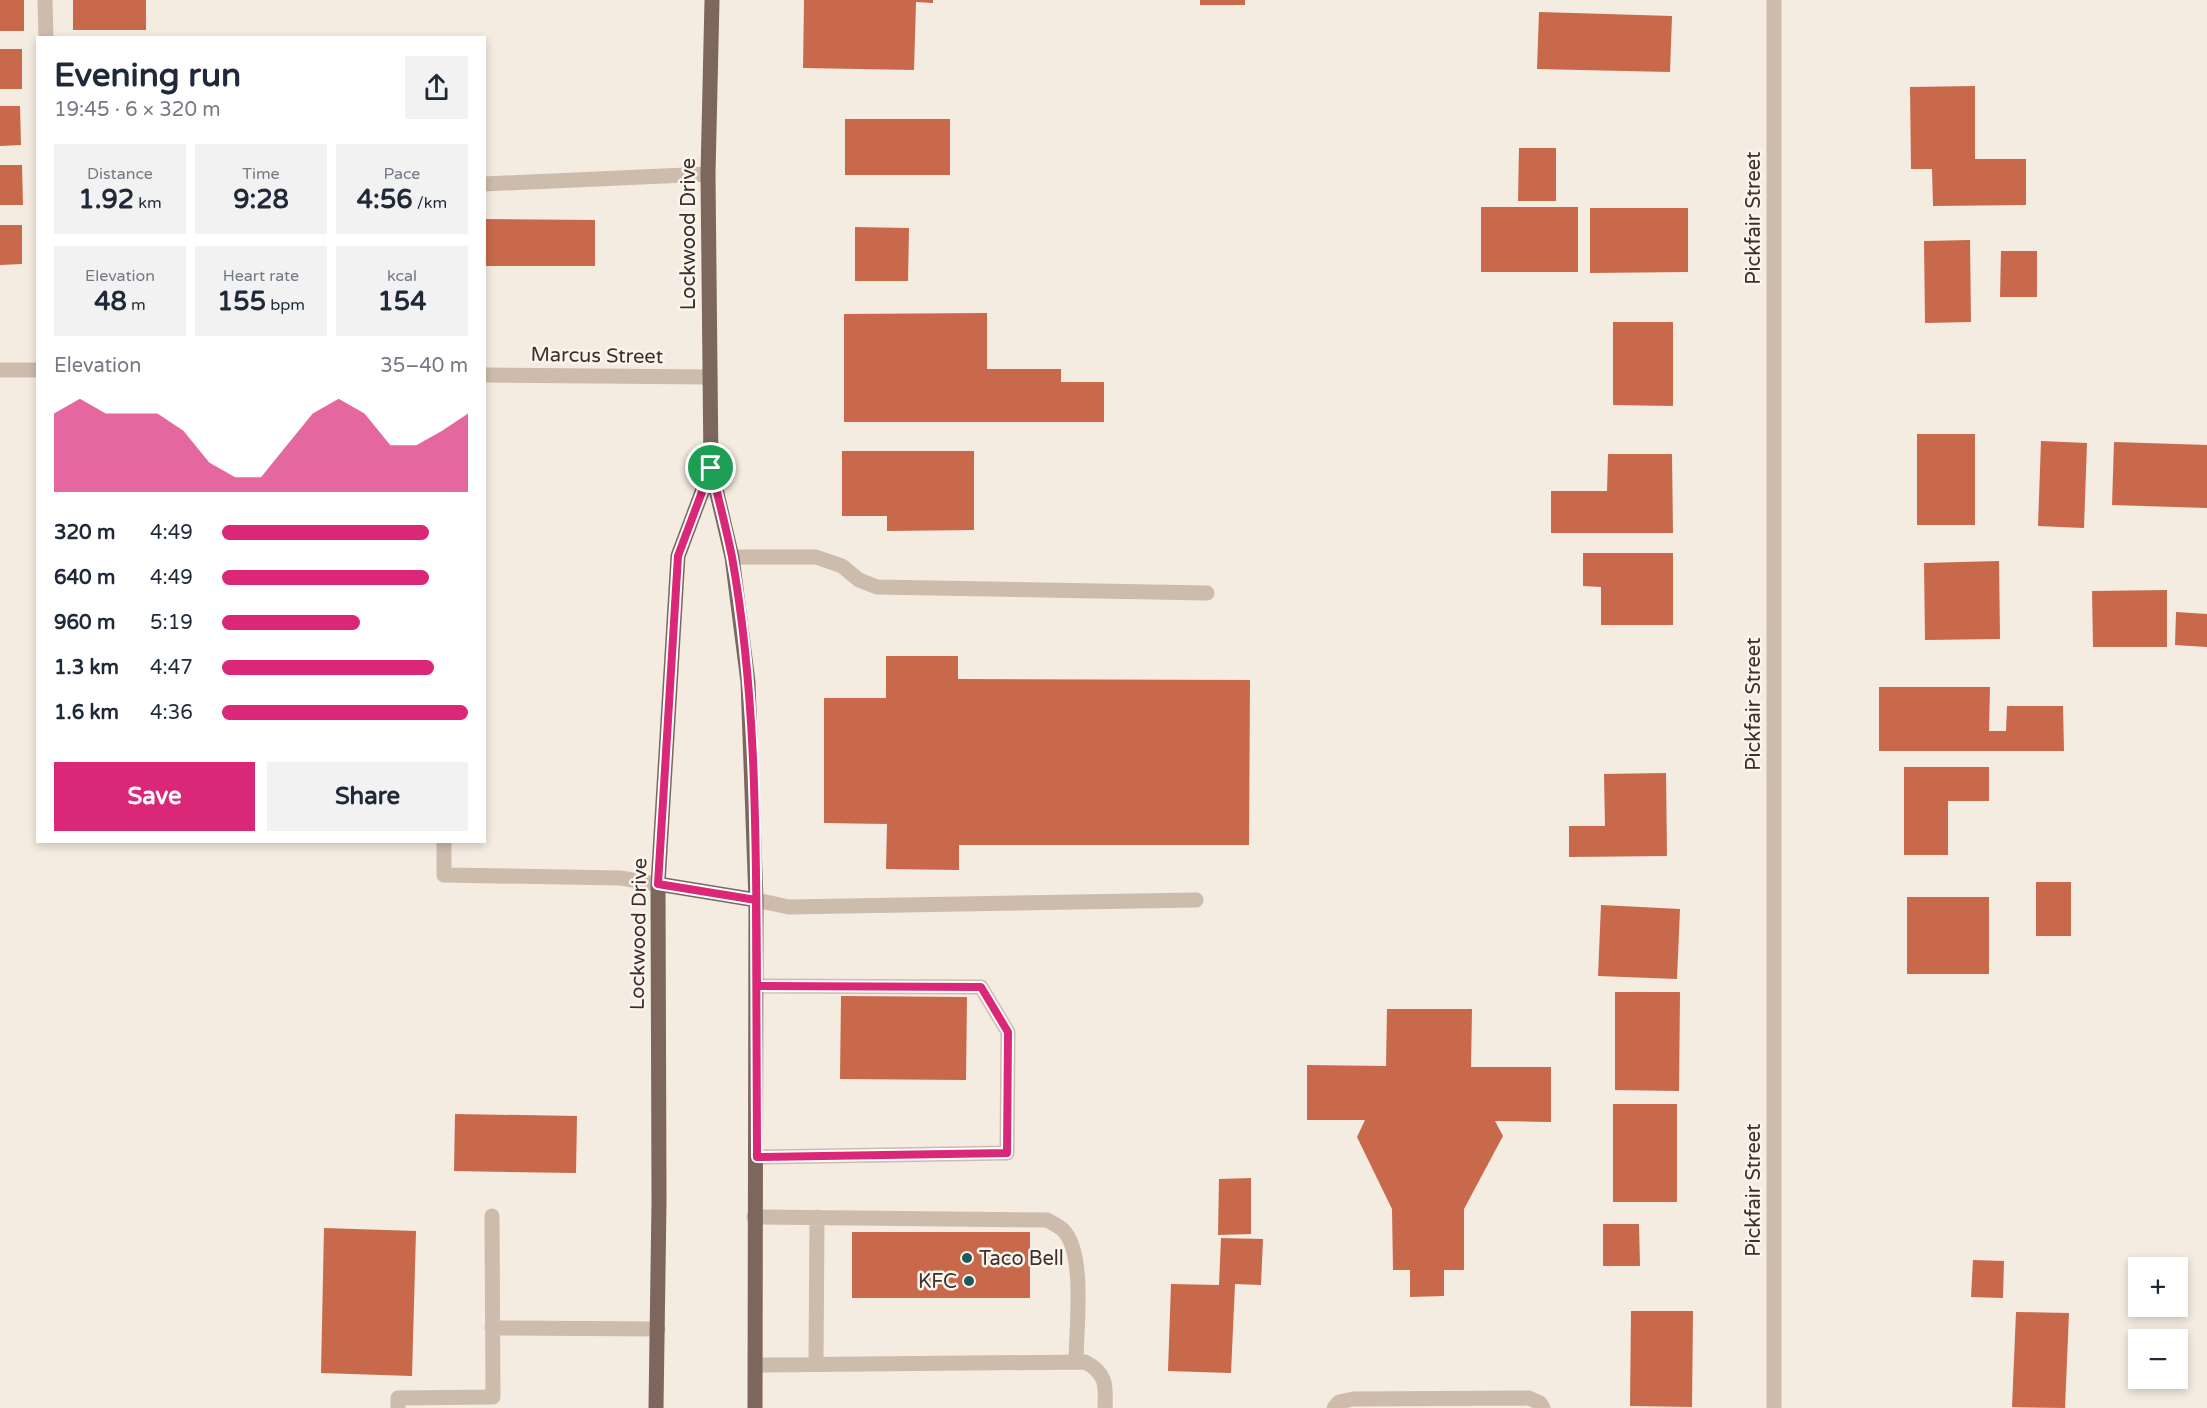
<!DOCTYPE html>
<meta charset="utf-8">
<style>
:root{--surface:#fff;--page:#f2f2f3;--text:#1f2937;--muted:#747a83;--accent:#db2777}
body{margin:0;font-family:"Varela Round",sans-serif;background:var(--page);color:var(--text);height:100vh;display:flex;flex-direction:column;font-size:22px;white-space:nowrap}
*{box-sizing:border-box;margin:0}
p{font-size:20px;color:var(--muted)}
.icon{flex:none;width:33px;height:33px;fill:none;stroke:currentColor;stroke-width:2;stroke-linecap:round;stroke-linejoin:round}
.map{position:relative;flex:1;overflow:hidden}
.details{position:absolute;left:36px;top:36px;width:450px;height:807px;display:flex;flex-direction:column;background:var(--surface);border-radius:0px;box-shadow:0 3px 9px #0003}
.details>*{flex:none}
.fabs{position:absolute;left:2128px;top:1257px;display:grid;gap:12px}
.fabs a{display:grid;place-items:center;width:60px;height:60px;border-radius:0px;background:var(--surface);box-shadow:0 3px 9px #0003;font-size:30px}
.pin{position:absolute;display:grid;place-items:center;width:51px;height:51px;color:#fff;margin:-26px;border:3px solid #fff;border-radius:50%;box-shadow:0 2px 6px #0007}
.round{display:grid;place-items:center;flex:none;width:63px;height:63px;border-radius:0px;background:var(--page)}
.headline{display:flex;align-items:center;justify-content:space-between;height:102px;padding:0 18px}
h1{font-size:33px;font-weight:800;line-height:45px}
.stats{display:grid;grid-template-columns:repeat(3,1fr);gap:9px;height:102px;padding:6px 18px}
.stats div{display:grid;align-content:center;border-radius:0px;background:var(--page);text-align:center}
.stats b{font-size:26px;font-weight:800}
.stats small{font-size:16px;font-weight:400}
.stats p{font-size:16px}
.chart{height:168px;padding:12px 18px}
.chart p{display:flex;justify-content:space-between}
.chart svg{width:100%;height:108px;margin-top:6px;fill:var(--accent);opacity:.7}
.primary-button{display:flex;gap:12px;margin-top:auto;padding:12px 18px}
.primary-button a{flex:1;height:69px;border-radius:0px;background:var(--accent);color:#fff;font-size:24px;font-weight:800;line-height:69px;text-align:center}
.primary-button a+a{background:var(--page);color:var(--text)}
ul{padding:0 18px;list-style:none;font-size:20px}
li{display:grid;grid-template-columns:96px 72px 1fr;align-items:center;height:45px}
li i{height:15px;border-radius:8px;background:var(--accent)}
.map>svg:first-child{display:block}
</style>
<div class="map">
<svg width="2207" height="1408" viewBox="0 0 2207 1408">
<rect width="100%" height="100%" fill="#f4ebe1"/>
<path fill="#c8694b" d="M0,0H24V31H0Z
M73,0H146V30H73Z
M804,0H933V3L916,2L914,70L803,68Z
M1200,0H1245V5H1200Z
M1539,12L1672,16L1670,72L1537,69Z
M0,49H22V89H0Z
M1975,86V159H2026V205L1933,206L1932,169H1911L1910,87Z
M0,106H20L21,145L0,146Z
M845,119H950V175H845Z
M1519,148H1556V201H1518Z
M0,165H22L23,205H0Z
M1481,207H1578V272H1481Z
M1590,208H1688V272L1590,273Z
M484,219L595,220V266H484Z
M0,225H22V264L0,265Z
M855,227L909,228L908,281H855Z
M1970,240L1971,322L1925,323L1924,241Z
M2001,251H2037V297H2000Z
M987,313V369H1061V382H1104V422H844V314Z
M1613,322H1673V406L1613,405Z
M1917,434H1975V525H1917Z
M2041,441L2087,443L2084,528L2038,526Z
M2114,442L2207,445V508L2112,505Z
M842,451H974V530L887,531V516H842Z
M1608,454H1672L1673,533H1551V491H1607Z
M1583,553H1673V625H1601V587L1583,586Z
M1999,561L2000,639L1925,640L1924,563Z
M2167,590V647H2093L2092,591Z
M2176,612L2207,614V647L2175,645Z
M886,656H958V679L1250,680L1249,845H959V870L886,869L887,824L824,823V698H886Z
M1879,687H1990L1989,731H2006L2007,706H2063L2064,751H1879Z
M1904,767H1989V801H1948V855H1904Z
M1666,773L1667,856L1569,857V826H1605L1604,774Z
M2036,882H2071V936H2036Z
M1907,897H1989V974H1907Z
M1601,905L1680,909L1677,979L1598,976Z
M1615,992H1680L1679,1091L1615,1090Z
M841,996L967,997L966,1080L840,1079Z
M1387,1009H1472L1471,1067H1551V1122L1495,1121L1503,1136L1464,1209V1270H1444V1296L1410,1297V1270H1393L1392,1209L1357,1137L1365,1120H1307V1065L1386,1066Z
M1613,1104H1677V1202H1613Z
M455,1114L577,1116L576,1173L454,1171Z
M1251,1178V1234L1218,1235L1219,1179Z
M1603,1224H1639L1640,1266H1603Z
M324,1228L416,1231L412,1376L321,1373Z
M852,1232H1030V1298H852Z
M1221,1238L1263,1239L1261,1285L1235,1284L1231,1373L1168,1371L1171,1284L1219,1285Z
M1973,1260L2004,1261L2003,1298L1971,1297Z
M1631,1311H1693L1692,1407L1630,1406Z
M2016,1312L2069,1313L2065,1408L2012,1407Z"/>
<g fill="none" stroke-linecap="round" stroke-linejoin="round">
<path stroke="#cdbbac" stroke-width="15" d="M45,0L46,38
M484,184L708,174
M0,370H38
M484,375L710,377
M732,557H816L842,566L859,580L877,587L1207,593
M444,842V875L620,878L658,884
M756,900L789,907L1196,900
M757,986L981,987L1008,1032L1007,1153L757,1157
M754,1217L1047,1220C1052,1223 1059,1226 1063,1230C1086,1253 1076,1330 1076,1362
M492,1328L658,1329
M816,1364L817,1217
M756,1365L1085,1362C1107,1373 1106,1386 1105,1408
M398,1408V1398L493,1397L492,1216
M1334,1408L1339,1402L1353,1399L1529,1398L1540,1403L1543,1408
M1774,1408V0"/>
<path stroke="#7d675c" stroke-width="15" d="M712,0L708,174L711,468L732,557L748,682L756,900L755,1408
M658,884L756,900
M656,1408L659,1202L658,884L678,556L711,468"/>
</g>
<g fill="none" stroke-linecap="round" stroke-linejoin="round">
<g stroke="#fff" stroke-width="12">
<path id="route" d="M711,468L678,556L658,884L756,900L757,1157L1007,1153L1008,1032L981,987L757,986C756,845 757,696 732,557C726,527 718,497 711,468"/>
</g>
<use href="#route" stroke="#db2777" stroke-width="8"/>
</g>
<g fill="#1f5a5e" stroke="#fbf5ee" stroke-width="2">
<circle cx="967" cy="1258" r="6"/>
<circle cx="969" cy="1281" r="6"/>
</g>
<g text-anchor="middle" stroke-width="5" stroke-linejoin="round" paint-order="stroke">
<g font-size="20" fill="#3b302b" stroke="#fbf5ee">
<text transform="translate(1753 218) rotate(-90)" y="7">Pickfair Street</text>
<text transform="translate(688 234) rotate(-90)" y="7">Lockwood Drive</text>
<text transform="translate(597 355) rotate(1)" y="7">Marcus Street</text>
<text transform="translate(1753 704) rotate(-90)" y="7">Pickfair Street</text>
<text transform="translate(638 934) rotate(-89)" y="7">Lockwood Drive</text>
<text transform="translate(1753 1190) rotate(-90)" y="7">Pickfair Street</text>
</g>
<g font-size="20" fill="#3b302b" stroke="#fbf5ee" text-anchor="start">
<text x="979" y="1265">Taco Bell</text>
<text x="957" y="1288" text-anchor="end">KFC</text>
</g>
</g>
</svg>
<div class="fabs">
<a>+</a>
<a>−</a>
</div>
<div class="pin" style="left:711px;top:468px;background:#1e9e55"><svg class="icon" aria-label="arrive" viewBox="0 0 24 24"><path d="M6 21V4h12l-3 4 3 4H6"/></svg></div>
<section class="details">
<div class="headline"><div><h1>Evening run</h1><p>19:45 · 6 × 320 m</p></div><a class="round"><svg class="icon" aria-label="share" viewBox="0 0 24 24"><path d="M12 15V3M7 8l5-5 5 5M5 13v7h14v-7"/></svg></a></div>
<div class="stats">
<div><p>Distance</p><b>1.92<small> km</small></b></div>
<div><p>Time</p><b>9:28</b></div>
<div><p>Pace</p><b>4:56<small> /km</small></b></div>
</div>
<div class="stats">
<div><p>Elevation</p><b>48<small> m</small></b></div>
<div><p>Heart rate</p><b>155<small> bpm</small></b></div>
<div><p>kcal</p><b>154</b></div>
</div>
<div class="chart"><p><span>Elevation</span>35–40 m</p>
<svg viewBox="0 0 160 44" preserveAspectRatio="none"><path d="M0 44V12L10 6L20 12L30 12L40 12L50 19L60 32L70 38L80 38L90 25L100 12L110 6L120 12L130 25L140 25L150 19L160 12V44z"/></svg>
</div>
<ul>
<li><b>320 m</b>4:49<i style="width:84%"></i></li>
<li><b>640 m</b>4:49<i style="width:84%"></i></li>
<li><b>960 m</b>5:19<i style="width:56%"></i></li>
<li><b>1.3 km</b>4:47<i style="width:86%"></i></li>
<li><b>1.6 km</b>4:36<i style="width:100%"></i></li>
</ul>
<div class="primary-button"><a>Save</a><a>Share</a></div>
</section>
</div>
